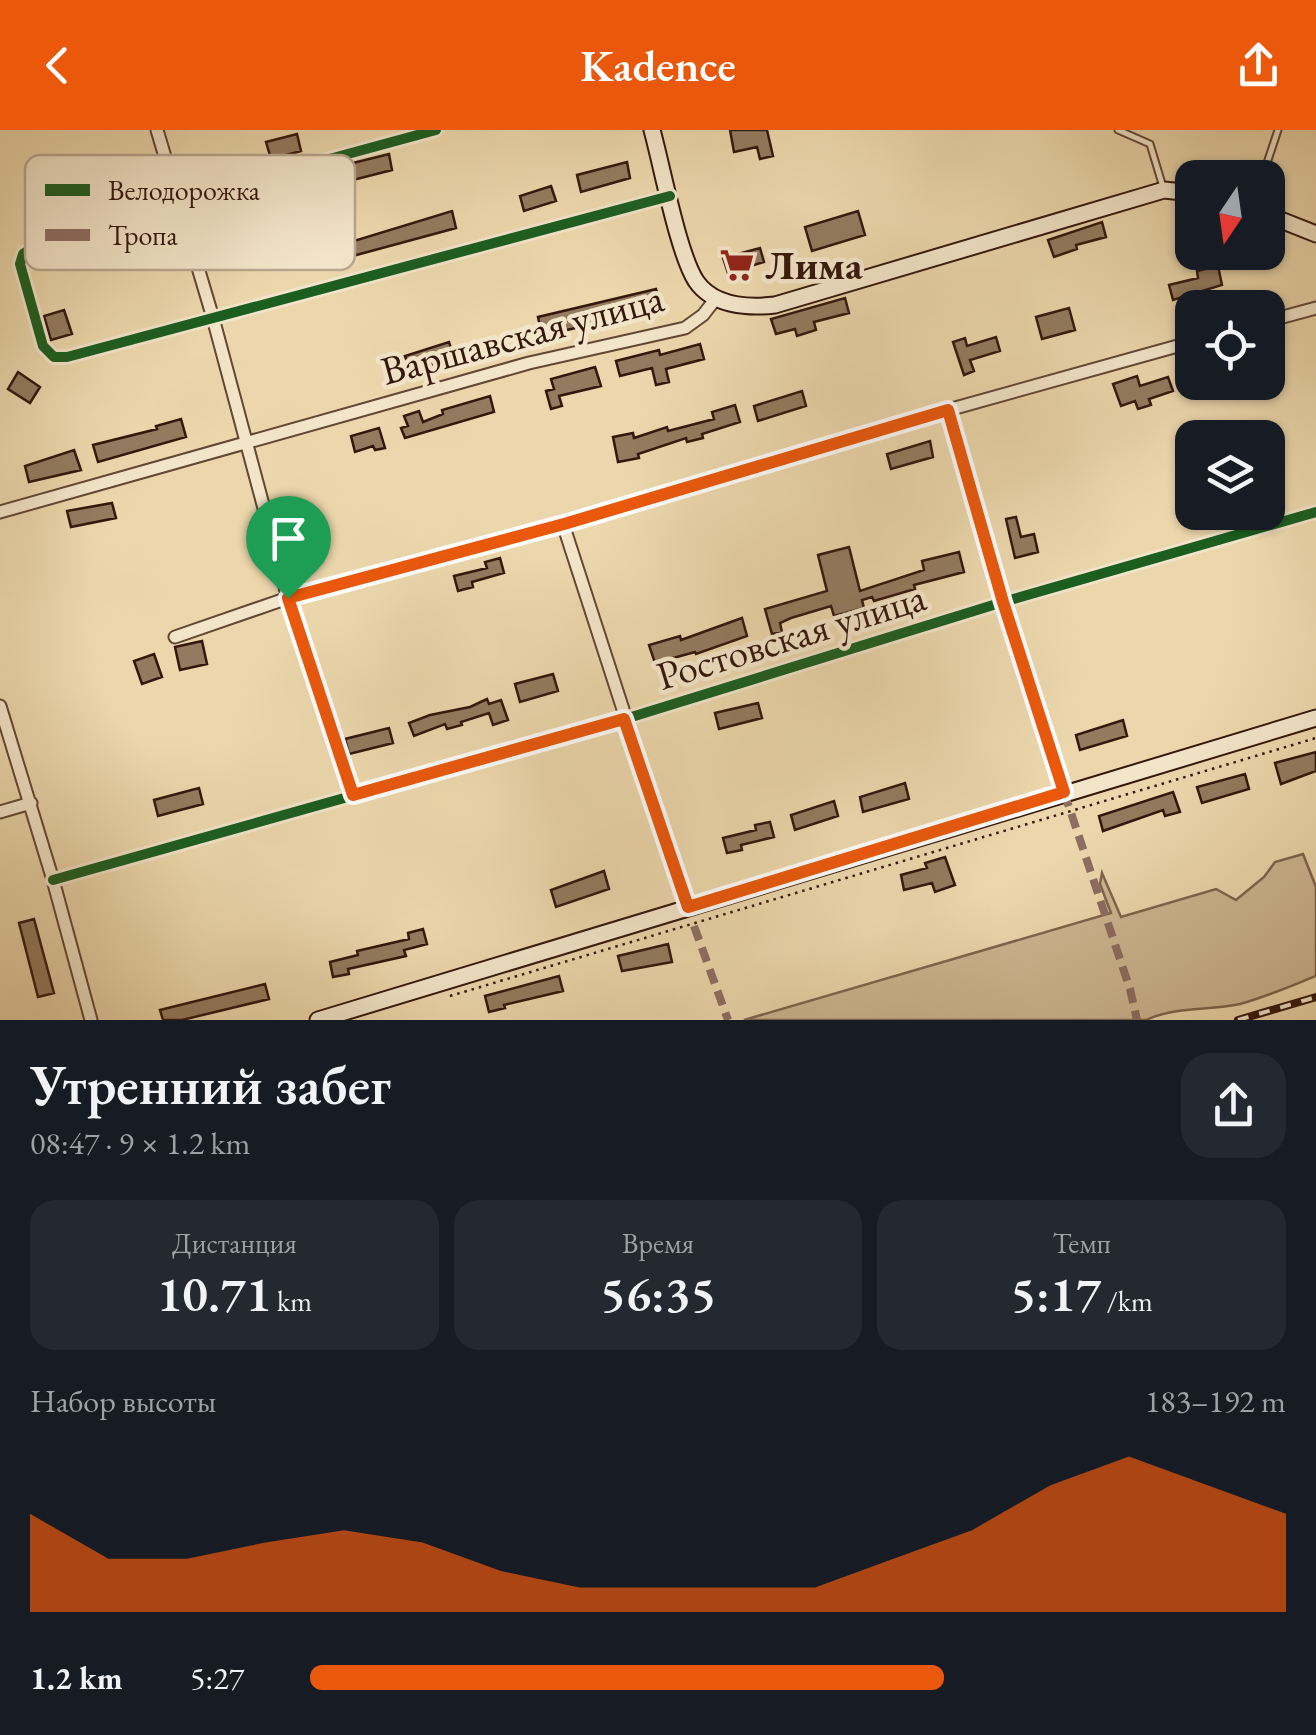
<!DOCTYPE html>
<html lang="ru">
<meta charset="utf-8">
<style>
:root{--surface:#171b24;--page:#242831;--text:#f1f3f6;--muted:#9ea1a6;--accent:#ea580c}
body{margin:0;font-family:"EB Garamond",serif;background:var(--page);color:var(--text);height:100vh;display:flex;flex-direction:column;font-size:38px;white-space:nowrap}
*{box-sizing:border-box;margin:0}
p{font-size:32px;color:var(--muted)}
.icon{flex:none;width:55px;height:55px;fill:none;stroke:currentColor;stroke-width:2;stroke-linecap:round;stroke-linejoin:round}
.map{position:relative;height:890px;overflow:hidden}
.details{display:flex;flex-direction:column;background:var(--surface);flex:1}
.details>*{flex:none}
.needle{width:65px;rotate:193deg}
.controls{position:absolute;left:1175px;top:30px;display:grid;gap:20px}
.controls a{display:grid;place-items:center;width:110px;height:110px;border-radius:20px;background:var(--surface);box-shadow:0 2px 8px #0004;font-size:50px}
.pin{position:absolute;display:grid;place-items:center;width:85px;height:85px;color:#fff;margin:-102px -42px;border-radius:50% 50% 50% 0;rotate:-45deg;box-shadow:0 0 10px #0007}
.pin .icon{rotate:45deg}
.round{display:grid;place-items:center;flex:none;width:105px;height:105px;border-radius:30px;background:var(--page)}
.headline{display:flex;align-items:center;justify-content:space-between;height:170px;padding:0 30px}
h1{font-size:55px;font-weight:600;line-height:75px}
.metrics{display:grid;grid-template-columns:repeat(3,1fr);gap:15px;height:170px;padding:10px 30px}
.metrics div{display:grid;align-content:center;border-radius:25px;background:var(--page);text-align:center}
.metrics b{font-size:50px;font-weight:600}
.metrics small{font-size:28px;font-weight:400}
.metrics p{font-size:28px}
.chart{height:280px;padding:20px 30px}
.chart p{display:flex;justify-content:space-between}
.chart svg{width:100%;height:180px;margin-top:10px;fill:var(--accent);opacity:.7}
ul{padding:0 30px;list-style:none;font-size:32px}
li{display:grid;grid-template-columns:160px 120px 1fr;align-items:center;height:75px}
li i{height:25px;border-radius:12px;background:var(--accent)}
header{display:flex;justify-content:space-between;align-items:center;height:130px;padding:0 30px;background:var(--accent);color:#fff;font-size:45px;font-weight:600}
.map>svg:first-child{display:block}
</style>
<header><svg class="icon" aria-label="back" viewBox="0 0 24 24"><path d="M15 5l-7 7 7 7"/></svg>Kadence<svg class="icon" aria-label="share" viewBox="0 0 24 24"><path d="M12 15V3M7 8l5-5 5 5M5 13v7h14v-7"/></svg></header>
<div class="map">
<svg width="1316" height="890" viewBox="0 0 1316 890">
<rect width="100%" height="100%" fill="#ecd7ac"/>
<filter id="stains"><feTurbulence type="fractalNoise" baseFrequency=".002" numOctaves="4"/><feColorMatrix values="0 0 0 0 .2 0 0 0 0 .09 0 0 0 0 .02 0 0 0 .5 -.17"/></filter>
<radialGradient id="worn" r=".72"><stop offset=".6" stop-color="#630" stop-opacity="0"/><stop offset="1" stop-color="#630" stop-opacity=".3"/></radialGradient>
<path fill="#cdb691" stroke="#80664e" stroke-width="2.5" d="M1303,724L1316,757V846C1291,856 1266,867 1240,874C1208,881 1177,876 1146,890H744L1111,783L1100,754L1102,743L1121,787L1216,759L1236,770L1264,747L1275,732Z"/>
<path fill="#937b5f" stroke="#33170c" stroke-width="2.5" d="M730,0H767L773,26L760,29L757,17L734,22Z
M297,4L301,21L271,29L266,12Z
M389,24L392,40L353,50L349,34Z
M627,32L630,48L581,62L577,45Z
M551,56L556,71L524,81L520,66Z
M452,81L456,98L338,130L334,117Z
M858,81L865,105L812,121L805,97Z
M1102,92L1106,107L1076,115L1077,119L1054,127L1048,110Z
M760,118L764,132L728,143L723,128Z
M1218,136L1222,155L1173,170L1169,155L1198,148L1197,141Z
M656,159L661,176L636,183L634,177L611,182L613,189L542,206L538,187Z
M845,168L849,183L814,192L816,200L797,206L795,199L776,204L771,189Z
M1069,178L1075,200L1042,209L1036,187Z
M64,180L72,204L51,210L44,186Z
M996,207L1000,221L970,230L974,241L964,245L953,212L965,208L967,216Z
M449,212L454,228L410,241L405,226Z
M700,214L704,229L666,239L669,252L656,255L652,238L620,246L616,231L659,220L660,225Z
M595,237L601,256L559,266L562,276L551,279L546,261L554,259L551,249Z
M18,242L40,257L30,273L8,259Z
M1137,246L1140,256L1168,247L1173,261L1149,269L1151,275L1138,279L1135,271L1121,276L1113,254Z
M802,261L806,276L758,291L754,276Z
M490,266L494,282L405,308L401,298L408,296L404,286L419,281L423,292L443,284L442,280Z
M735,275L740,292L702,304L703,308L687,312L686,308L638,324L639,328L618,332L613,307L633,303L634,308L667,297L668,301L714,289L712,282Z
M181,289L186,307L98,332L93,315L157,299L156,296Z
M379,298L385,318L375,320L373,316L355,322L351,306Z
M930,311L933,327L891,339L887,324Z
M74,320L81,340L29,352L25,336Z
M112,373L116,388L71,397L67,381Z
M1016,387L1021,407L1034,404L1038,422L1015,428L1006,389Z
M849,417L860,461L924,440L922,431L959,422L964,442L914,455L915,459L874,471L872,467L862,470L864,478L834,486L831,476L791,488L780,493L782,502L772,504L765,479L827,461L818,425Z
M500,428L504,443L472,452L473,457L458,461L454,446L487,438L485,432Z
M742,488L747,506L696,524L695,522L655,533L649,515L680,506L681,510Z
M202,511L207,534L180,540L175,517Z
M154,524L162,547L142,554L134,531Z
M553,544L558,561L520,572L515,554Z
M487,569L489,574L501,570L508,590L493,595L489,583L461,592L462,595L447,599L445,594L414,606L409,593L430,585L470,577Z
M758,573L762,588L719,599L715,583Z
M1123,590L1127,606L1080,620L1076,605Z
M389,598L393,613L349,624L345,609Z
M1316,622V641L1281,654L1275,633Z
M1245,644L1249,659L1202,673L1197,657Z
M905,653L909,669L863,682L860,667Z
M199,658L203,674L158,686L154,670Z
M1173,662L1180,682L1165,686L1163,680L1103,701L1099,686Z
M834,671L838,686L795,700L791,685Z
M770,692L774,707L741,715L742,720L727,723L723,708L756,700L755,695Z
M945,727L955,755L935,762L932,753L904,760L901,745L927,738L925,733Z
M604,741L609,759L556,777L551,760Z
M34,789L54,863L38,867L19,793Z
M423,799L427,814L404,820L406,826L348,839L349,844L333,847L330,832L358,825L357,821L409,809L408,803Z
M668,814L672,832L622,841L618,826Z
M559,846L563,861L504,875L505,878L489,882L485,866Z
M265,854L269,869L182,890H163L160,880Z"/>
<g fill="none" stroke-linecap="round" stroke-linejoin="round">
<g stroke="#614734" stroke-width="9">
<path id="lane" d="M1118,0L1150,14L1163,57
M1262,48L1278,0"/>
</g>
<g stroke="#614734" stroke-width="15">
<path id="street" d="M157,0L213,188L288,468L353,665
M436,0L300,37L32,118L23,124L20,134L43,216L54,227H67L670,66
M1268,191L1316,178
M948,280L1003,472L1064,662
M0,382L529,233L685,198L703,185L717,167
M563,394L687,777
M175,507L288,468L563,394L948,280L1192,212
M0,576L53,750L91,890
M0,682L31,673
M53,750L625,589L1003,472L1316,382"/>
</g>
<g stroke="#33170c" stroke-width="19">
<path id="secondary" d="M652,0C662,36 678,123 696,151C713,176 748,178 775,175L1164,60L1192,63
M1268,85L1316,104
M318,890L1316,588"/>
</g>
<path stroke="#33170c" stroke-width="2.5" stroke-dasharray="2.5 5" stroke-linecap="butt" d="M450,866L1316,608"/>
<use href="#lane" stroke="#f3e5c9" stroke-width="5"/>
<use href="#street" stroke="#f3e5c9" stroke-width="11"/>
<use href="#secondary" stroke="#f3e5c9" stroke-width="15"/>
<g stroke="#33170c" stroke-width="8">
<path id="rail" d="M1238,890L1316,867"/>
</g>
<use href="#rail" stroke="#f3e5c9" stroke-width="4" stroke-dasharray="11" stroke-linecap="butt"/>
<path stroke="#8d6e63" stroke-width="8" stroke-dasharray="15 8" stroke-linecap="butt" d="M1064,662L1130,859L1137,890
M694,796L728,890"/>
<g stroke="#f3e5c9" stroke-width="16">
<path id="cycleway" d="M436,0L300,37L32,118L23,124L20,134L43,216L54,227H67L670,66
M53,750L625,589L1003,472L1316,382"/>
</g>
<use href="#cycleway" stroke="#1b5e20" stroke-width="10"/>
</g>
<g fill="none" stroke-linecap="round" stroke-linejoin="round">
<g stroke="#fff" stroke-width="20">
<path id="route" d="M948,280L1003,472L1064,662L688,777L624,589L353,665L288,468L564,394Z"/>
</g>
<use href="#route" stroke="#ea580c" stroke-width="12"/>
</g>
<defs>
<g id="supermarket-bare" transform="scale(2.7)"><path d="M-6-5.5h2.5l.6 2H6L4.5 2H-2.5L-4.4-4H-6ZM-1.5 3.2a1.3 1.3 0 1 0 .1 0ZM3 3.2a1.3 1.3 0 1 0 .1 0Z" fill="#8f2418" stroke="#f3e5c9" stroke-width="2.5" paint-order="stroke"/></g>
</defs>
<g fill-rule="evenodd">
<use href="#supermarket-bare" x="737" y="135"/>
</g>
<g text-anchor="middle" stroke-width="9" stroke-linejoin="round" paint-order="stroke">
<g font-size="40" font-weight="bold" fill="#33170c" stroke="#f3e5c9" text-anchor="start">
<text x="765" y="149">Лима</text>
</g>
<g font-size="40" fill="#33170c" stroke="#f3e5c9">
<text transform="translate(522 204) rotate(-15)" y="14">Варшавская улица</text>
<text transform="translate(791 506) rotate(-17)" y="14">Ростовская улица</text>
</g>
</g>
<rect x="25" y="25" width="330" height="115" rx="15" fill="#f3e5c9" stroke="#b9a790" stroke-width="2.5"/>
<rect x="45" y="54" width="45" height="12" fill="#1b5e20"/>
<rect x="45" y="99" width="45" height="12" fill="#8d6e63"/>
<g font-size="28" fill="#33170c">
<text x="108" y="70">Велодорожка</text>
<text x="108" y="115">Тропа</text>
</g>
<rect width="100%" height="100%" filter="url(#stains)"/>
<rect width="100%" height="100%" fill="url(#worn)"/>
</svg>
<div class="controls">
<a><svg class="needle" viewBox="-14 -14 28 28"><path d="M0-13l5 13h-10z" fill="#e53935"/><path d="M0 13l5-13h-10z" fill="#9ea1a6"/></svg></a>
<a><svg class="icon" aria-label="locate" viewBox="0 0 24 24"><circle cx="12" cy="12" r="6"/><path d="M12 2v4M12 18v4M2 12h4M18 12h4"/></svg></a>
<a><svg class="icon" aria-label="layers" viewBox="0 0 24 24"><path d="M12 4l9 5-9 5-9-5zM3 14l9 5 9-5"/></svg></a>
</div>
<div class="pin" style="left:288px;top:468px;background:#1e9e55"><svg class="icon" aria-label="arrive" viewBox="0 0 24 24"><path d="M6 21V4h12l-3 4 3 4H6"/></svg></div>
</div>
<section class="details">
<div class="headline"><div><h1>Утренний забег</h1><p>08:47 · 9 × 1.2 km</p></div><a class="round"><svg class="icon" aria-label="share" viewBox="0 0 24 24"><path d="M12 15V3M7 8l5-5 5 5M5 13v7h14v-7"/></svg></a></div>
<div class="metrics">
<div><p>Дистанция</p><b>10.71<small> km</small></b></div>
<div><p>Время</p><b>56:35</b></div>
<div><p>Темп</p><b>5:17<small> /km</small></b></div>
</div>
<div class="chart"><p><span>Набор высоты</span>183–192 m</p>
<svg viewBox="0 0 160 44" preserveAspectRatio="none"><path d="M0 44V20L10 31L20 31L30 27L40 24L50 27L60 34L70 38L80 38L90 38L100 38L110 31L120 24L130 13L140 6L150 13L160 20V44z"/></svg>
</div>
<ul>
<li><b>1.2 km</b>5:27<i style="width:65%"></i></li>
</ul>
</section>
